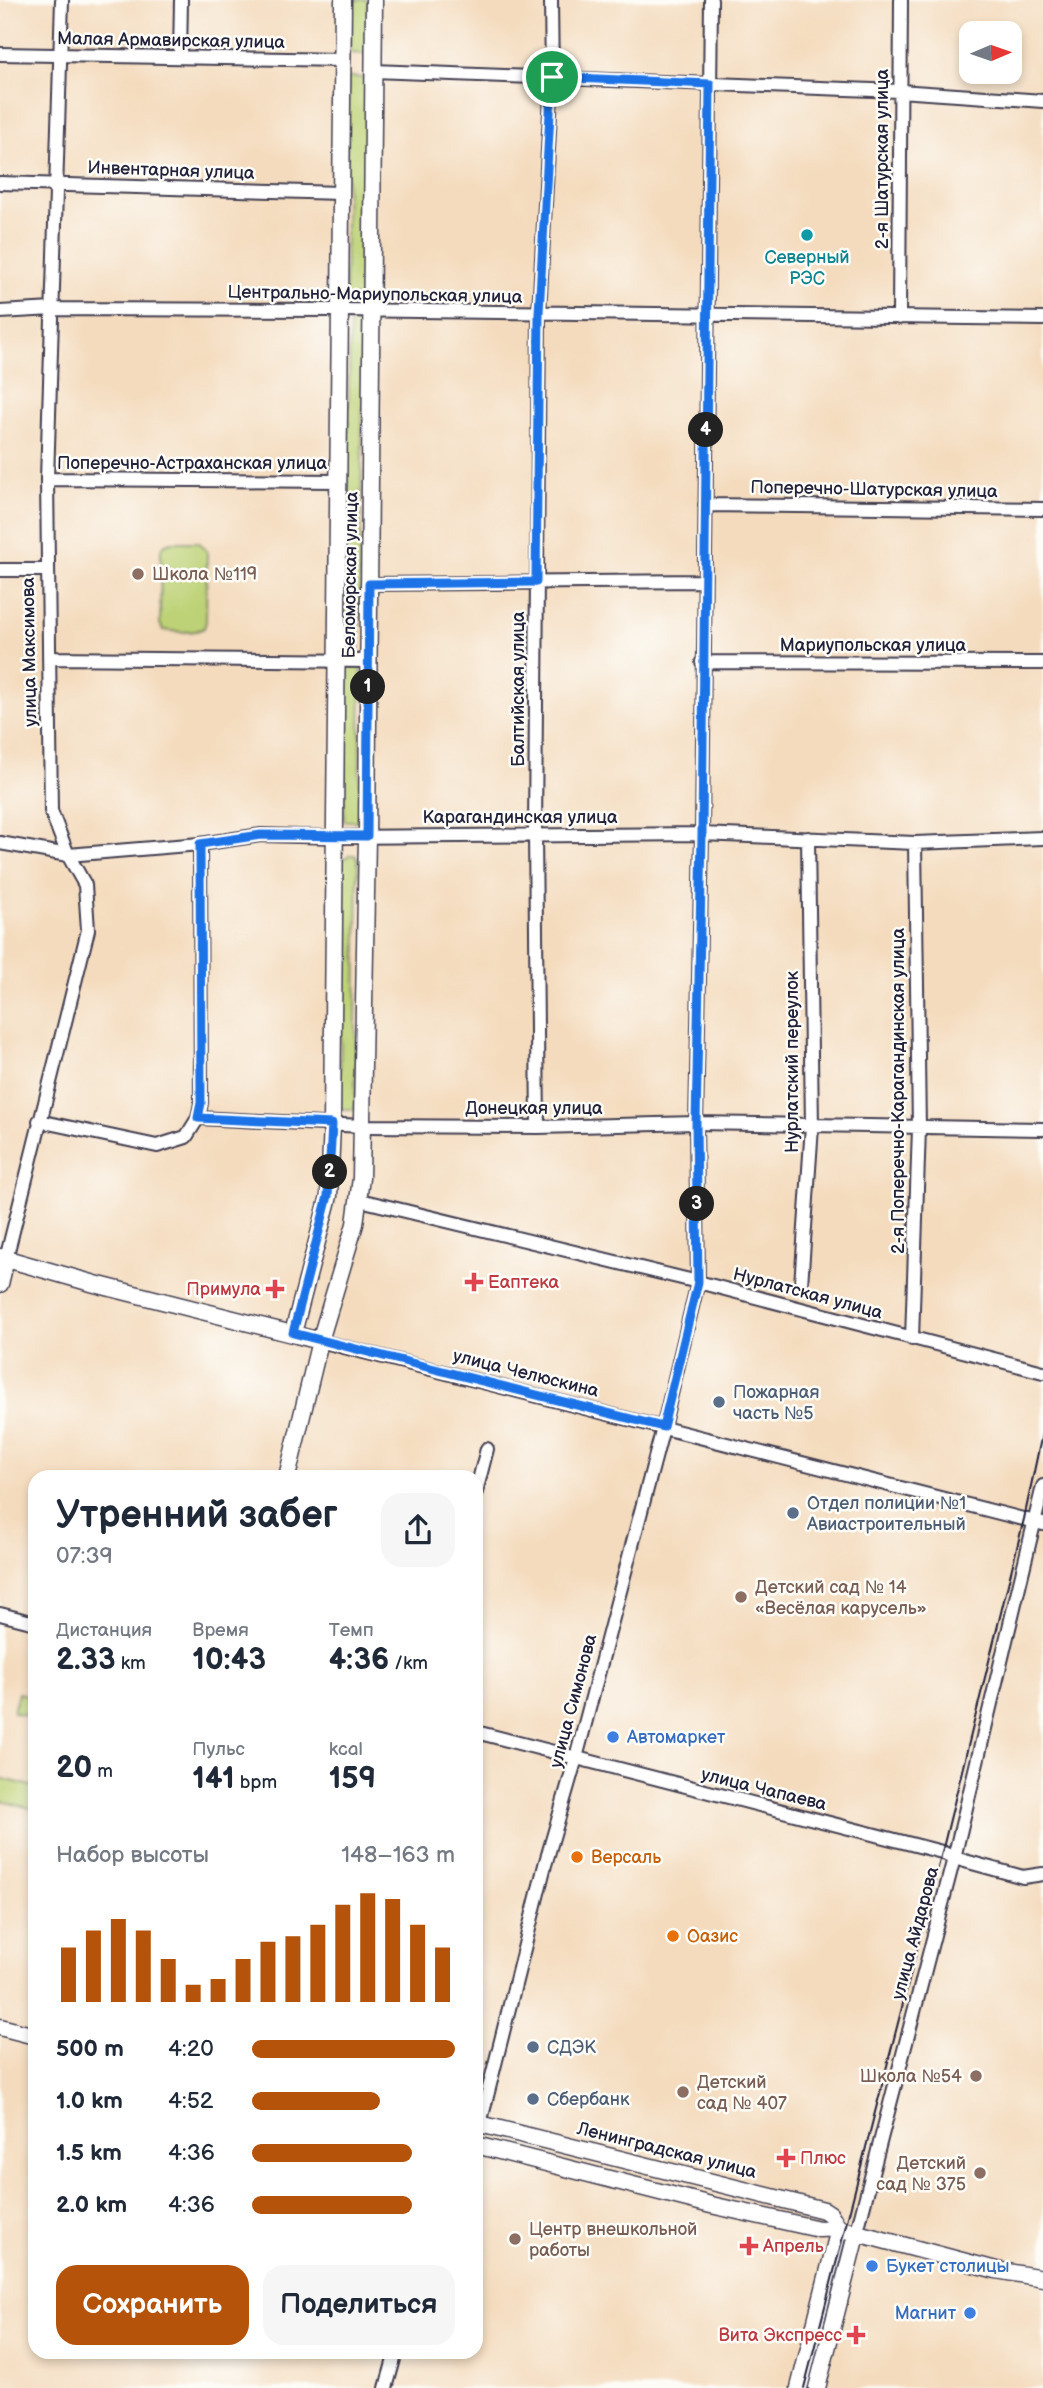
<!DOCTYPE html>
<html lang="ru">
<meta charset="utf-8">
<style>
:root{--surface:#fff;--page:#f6f6f7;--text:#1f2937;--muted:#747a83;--accent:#b45309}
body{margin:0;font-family:"Balsamiq Sans",sans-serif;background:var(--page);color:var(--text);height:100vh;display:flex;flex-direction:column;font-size:26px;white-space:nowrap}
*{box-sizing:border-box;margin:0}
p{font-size:23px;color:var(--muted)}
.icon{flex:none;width:38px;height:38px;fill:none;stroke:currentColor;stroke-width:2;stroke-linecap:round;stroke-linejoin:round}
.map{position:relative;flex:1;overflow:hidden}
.side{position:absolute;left:28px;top:1470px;width:455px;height:889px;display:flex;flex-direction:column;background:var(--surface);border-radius:21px;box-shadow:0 4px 10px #0003}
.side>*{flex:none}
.needle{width:46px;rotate:88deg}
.fabs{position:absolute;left:959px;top:21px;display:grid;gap:14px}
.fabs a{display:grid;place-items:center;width:63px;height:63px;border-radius:14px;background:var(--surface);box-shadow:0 4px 10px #0003;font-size:35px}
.pin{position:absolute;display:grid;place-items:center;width:60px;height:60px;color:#fff;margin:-30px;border:4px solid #fff;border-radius:50%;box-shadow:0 2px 7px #0007}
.km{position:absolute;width:35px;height:35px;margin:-18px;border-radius:50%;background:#222;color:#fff;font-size:19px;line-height:35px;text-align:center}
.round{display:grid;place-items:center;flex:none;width:74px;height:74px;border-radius:21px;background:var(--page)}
.summary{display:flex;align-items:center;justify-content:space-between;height:119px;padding:0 28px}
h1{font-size:38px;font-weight:800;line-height:52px}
.metrics{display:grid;grid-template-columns:repeat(3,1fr);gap:10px;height:119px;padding:7px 28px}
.metrics div{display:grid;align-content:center}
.metrics b{font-size:30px;font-weight:800}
.metrics small{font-size:19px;font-weight:400}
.metrics p{font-size:19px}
.chart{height:196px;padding:14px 28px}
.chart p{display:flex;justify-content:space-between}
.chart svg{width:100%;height:126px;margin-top:7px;stroke:var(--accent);stroke-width:6}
.cta{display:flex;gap:14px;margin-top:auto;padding:14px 28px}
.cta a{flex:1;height:80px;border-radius:21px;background:var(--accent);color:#fff;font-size:28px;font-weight:800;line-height:80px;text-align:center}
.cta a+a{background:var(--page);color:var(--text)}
ul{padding:0 28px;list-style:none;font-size:23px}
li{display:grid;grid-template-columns:112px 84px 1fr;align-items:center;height:52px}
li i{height:18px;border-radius:9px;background:var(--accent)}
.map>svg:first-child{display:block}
</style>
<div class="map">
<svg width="1043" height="2388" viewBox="0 0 1043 2388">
<rect width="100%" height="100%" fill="#fdfcf7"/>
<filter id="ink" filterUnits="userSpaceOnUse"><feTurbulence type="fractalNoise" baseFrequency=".0143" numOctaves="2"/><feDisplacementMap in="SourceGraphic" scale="14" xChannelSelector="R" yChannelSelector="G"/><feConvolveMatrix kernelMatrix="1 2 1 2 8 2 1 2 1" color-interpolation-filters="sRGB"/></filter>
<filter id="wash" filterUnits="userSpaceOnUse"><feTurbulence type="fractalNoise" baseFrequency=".00686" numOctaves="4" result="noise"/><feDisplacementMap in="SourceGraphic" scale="28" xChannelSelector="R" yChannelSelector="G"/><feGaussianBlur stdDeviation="1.57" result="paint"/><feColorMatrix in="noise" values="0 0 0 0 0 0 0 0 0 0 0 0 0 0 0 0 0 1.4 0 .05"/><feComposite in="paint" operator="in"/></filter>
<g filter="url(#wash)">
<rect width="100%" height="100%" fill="#f4dbbe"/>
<path fill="#bdd276" stroke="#707a58" stroke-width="2" d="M351,0H368L367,54L351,53Z
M348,77L368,78L365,297H345Z
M350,316H364L359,651L345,650Z
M171,542H199L207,551L206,622L204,628C193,634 175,632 163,630L160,624L161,549L165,544Z
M346,667H361L359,821H344Z
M350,855H355L358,860L355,1109H340L342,859Z
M18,1693L35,1697V1717L13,1712Z
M0,1778L35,1787V1809L0,1801Z"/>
</g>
<g filter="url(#ink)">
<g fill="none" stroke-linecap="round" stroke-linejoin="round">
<g stroke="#423e4f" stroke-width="16">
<path id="minor" d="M0,54L342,60
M180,57L181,0
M373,71L899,91L1043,101
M0,183L340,193
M0,312L53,309L339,310L1043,319
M899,318L901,0
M47,479L337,481
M705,505L1043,509
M0,570H47
M369,584L703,581
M49,658L368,661
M702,662L1043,663
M0,843L68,855L200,844L261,835L336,837L702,834L915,843L1043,838
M198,1118L201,1103L200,844
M39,1121L157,1146L186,1137L198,1118L363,1126L538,1127L696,1123L1043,1129
M538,1127L535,834L539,313L552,77L551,0
M360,1200L698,1282L1043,1372
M6,1259L88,930L85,885L68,855L51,811L47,479L62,0
M801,1285L812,1126L808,838
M912,1339L919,1128L915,843
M320,1341L1043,1524
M476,1492L487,1449
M0,1614L35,1623
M476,1732L942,1852L954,1858L1023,1877L1043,1874
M476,2126L480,2124L545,1865L576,1758L663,1428L698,1282L696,1123L702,834L711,0
M856,2235L954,1858L1043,1486
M386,2388L396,2352"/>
</g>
<g stroke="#423e4f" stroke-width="19">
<path id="major" d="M0,1257L95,1284L320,1341
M0,1284L6,1259
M293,1333L329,1196L332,1124L343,0
M287,1477L320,1341L355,1224L361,1178L367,836L374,0
M0,2027L35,2036
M476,2123L824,2210L830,2214L839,2229
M476,2145L711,2205L819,2229L838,2228L996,2270L1043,2278
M799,2388L839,2229
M817,2388L856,2235"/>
</g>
<use href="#minor" stroke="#fff" stroke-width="12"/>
<use href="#major" stroke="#fff" stroke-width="16"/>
<path stroke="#22223b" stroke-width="2" d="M804,2388L942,1852L1024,1519L1043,1429"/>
</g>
</g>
<g fill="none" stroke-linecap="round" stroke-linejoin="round" filter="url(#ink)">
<g stroke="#fff" stroke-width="14">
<path id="route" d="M552,77L710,84L702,835L696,1123L698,1282L663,1427L293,1333L328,1196L332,1124L198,1118L201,1103L200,844L261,835L367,836L369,584L536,582L539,313Z"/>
</g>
<use href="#route" stroke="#1a73e8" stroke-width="9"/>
</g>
<circle fill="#0f9aa8" stroke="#fdfcf7" stroke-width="2.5" cx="807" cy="235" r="7"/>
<g fill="#8d6e63" stroke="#fdfcf7" stroke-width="2.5">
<circle cx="138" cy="574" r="7"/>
<circle cx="741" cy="1597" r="7"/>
<circle cx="976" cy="2076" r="7"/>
<circle cx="683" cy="2092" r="7"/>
<circle cx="980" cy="2173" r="7"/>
<circle cx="515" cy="2239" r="7"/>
</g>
<g fill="#e0444e" stroke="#fdfcf7" stroke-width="2.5">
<path d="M470.5 1271.5h7v7h7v7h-7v7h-7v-7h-7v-7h7z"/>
<path d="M271.5 1278.5h7v7h7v7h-7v7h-7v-7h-7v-7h7z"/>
<path d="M782.5 2147.5h7v7h7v7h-7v7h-7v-7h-7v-7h7z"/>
<path d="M745.5 2235.5h7v7h7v7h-7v7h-7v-7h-7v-7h7z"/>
<path d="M852.5 2324.5h7v7h7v7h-7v7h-7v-7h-7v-7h7z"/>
</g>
<g fill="#5c6f8a" stroke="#fdfcf7" stroke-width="2.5">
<circle cx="719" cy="1402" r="7"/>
<circle cx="793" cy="1513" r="7"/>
<circle cx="533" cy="2047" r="7"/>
<circle cx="533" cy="2099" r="7"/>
</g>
<g fill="#3f7fe0" stroke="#fdfcf7" stroke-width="2.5">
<circle cx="613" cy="1737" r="7"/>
<circle cx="872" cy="2266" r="7"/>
<circle cx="970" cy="2313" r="7"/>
</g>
<g fill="#e8710a" stroke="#fdfcf7" stroke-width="2.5">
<circle cx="577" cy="1857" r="7"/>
<circle cx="673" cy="1936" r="7"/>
</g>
<g text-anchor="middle" stroke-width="5" stroke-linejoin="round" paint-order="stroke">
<g font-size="18" fill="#22223b" stroke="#fdfcf7">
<text transform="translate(171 40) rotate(1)" y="6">Малая Армавирская улица</text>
<text transform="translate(882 159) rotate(-90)" y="6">2-я Шатурская улица</text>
<text transform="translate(171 170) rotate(2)" y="6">Инвентарная улица</text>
<text transform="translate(375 294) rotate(1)" y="6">Центрально-Мариупольская улица</text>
<text x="192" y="469">Поперечно-Астраханская улица</text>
<text transform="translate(874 489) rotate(1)" y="6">Поперечно-Шатурская улица</text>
<text transform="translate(350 575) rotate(-89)" y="6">Беломорская улица</text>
<text x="873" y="651">Мариупольская улица</text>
<text transform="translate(29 652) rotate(-91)" y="6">улица Максимова</text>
<text transform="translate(518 689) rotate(-90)" y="6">Балтийская улица</text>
<text x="520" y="823">Карагандинская улица</text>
<text transform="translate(792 1062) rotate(-90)" y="6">Нурлатский переулок</text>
<text transform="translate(898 1091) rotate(-90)" y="6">2-я Поперечно-Карагандинская улица</text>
<text x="534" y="1114">Донецкая улица</text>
<text transform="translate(808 1293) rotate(15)" y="6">Нурлатская улица</text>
<text transform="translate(526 1373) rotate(14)" y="6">улица Челюскина</text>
<text transform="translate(573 1701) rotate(-75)" y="6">улица Симонова</text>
<text transform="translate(764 1789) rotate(14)" y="6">улица Чапаева</text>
<text transform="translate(915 1933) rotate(-75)" y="6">улица Айдарова</text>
<text transform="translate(667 2150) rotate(14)" y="6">Ленинградская улица</text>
</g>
<g font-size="18" fill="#0d838f" stroke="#fdfcf7">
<text x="807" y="263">Северный<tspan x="807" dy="21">РЭС</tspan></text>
</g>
<g font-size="18" fill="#785e54" stroke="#fdfcf7" text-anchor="start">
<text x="152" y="580">Школа №119</text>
<text x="755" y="1593">Детский сад № 14<tspan x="755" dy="21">«Весёлая карусель»</tspan></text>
<text x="962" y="2082" text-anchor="end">Школа №54</text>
<text x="697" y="2088">Детский<tspan x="697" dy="21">сад № 407</tspan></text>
<text x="966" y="2169" text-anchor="end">Детский<tspan x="966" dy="21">сад № 375</tspan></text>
<text x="529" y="2235">Центр внешкольной<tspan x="529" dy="21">работы</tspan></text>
</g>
<g font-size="18" fill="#be3a42" stroke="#fdfcf7" text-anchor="start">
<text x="488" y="1288">Еаптека</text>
<text x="261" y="1295" text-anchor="end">Примула</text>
<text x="800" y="2164">Плюс</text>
<text x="763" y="2252">Апрель</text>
<text x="842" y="2341" text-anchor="end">Вита Экспресс</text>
</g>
<g font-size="18" fill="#4e5e75" stroke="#fdfcf7" text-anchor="start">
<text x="733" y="1398">Пожарная<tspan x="733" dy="21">часть №5</tspan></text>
<text x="807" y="1509">Отдел полиции №1<tspan x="807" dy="21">Авиастроительный</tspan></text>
<text x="547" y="2053">СДЭК</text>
<text x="547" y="2105">Сбербанк</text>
</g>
<g font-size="18" fill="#366cbe" stroke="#fdfcf7" text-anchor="start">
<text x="627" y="1743">Автомаркет</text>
<text x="886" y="2272">Букет столицы</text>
<text x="956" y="2319" text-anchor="end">Магнит</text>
</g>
<g font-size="18" fill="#c56008" stroke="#fdfcf7" text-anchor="start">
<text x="591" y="1863">Версаль</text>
<text x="687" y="1942">Оазис</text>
</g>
</g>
</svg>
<div class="fabs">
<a><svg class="needle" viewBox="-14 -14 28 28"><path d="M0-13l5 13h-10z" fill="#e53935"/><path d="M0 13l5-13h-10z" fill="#747a83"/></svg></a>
</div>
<div class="pin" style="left:552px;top:77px;background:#1e9e55"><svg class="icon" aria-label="arrive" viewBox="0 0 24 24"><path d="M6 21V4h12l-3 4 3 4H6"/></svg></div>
<b class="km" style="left:368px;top:687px">1</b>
<b class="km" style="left:330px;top:1172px">2</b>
<b class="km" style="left:697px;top:1204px">3</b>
<b class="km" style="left:706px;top:430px">4</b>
<section class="side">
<div class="summary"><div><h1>Утренний забег</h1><p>07:39</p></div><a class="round"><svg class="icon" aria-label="share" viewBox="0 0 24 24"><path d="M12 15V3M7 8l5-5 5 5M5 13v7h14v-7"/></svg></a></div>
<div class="metrics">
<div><p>Дистанция</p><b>2.33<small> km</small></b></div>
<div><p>Время</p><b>10:43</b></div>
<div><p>Темп</p><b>4:36<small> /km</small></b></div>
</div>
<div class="metrics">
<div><b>20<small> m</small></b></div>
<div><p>Пульс</p><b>141<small> bpm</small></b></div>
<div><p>kcal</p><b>159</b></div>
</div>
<div class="chart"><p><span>Набор высоты</span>148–163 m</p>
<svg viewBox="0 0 160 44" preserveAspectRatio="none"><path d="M5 44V25M15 44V19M25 44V15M35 44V19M45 44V29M55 44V38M65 44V36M75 44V29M85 44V23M95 44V21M105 44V17M115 44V10M125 44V6M135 44V8M145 44V17M155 44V25"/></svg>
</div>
<ul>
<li><b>500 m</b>4:20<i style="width:100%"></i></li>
<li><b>1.0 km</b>4:52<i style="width:63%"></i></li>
<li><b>1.5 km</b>4:36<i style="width:79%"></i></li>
<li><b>2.0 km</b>4:36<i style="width:79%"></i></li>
</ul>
<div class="cta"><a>Сохранить</a><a>Поделиться</a></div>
</section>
</div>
